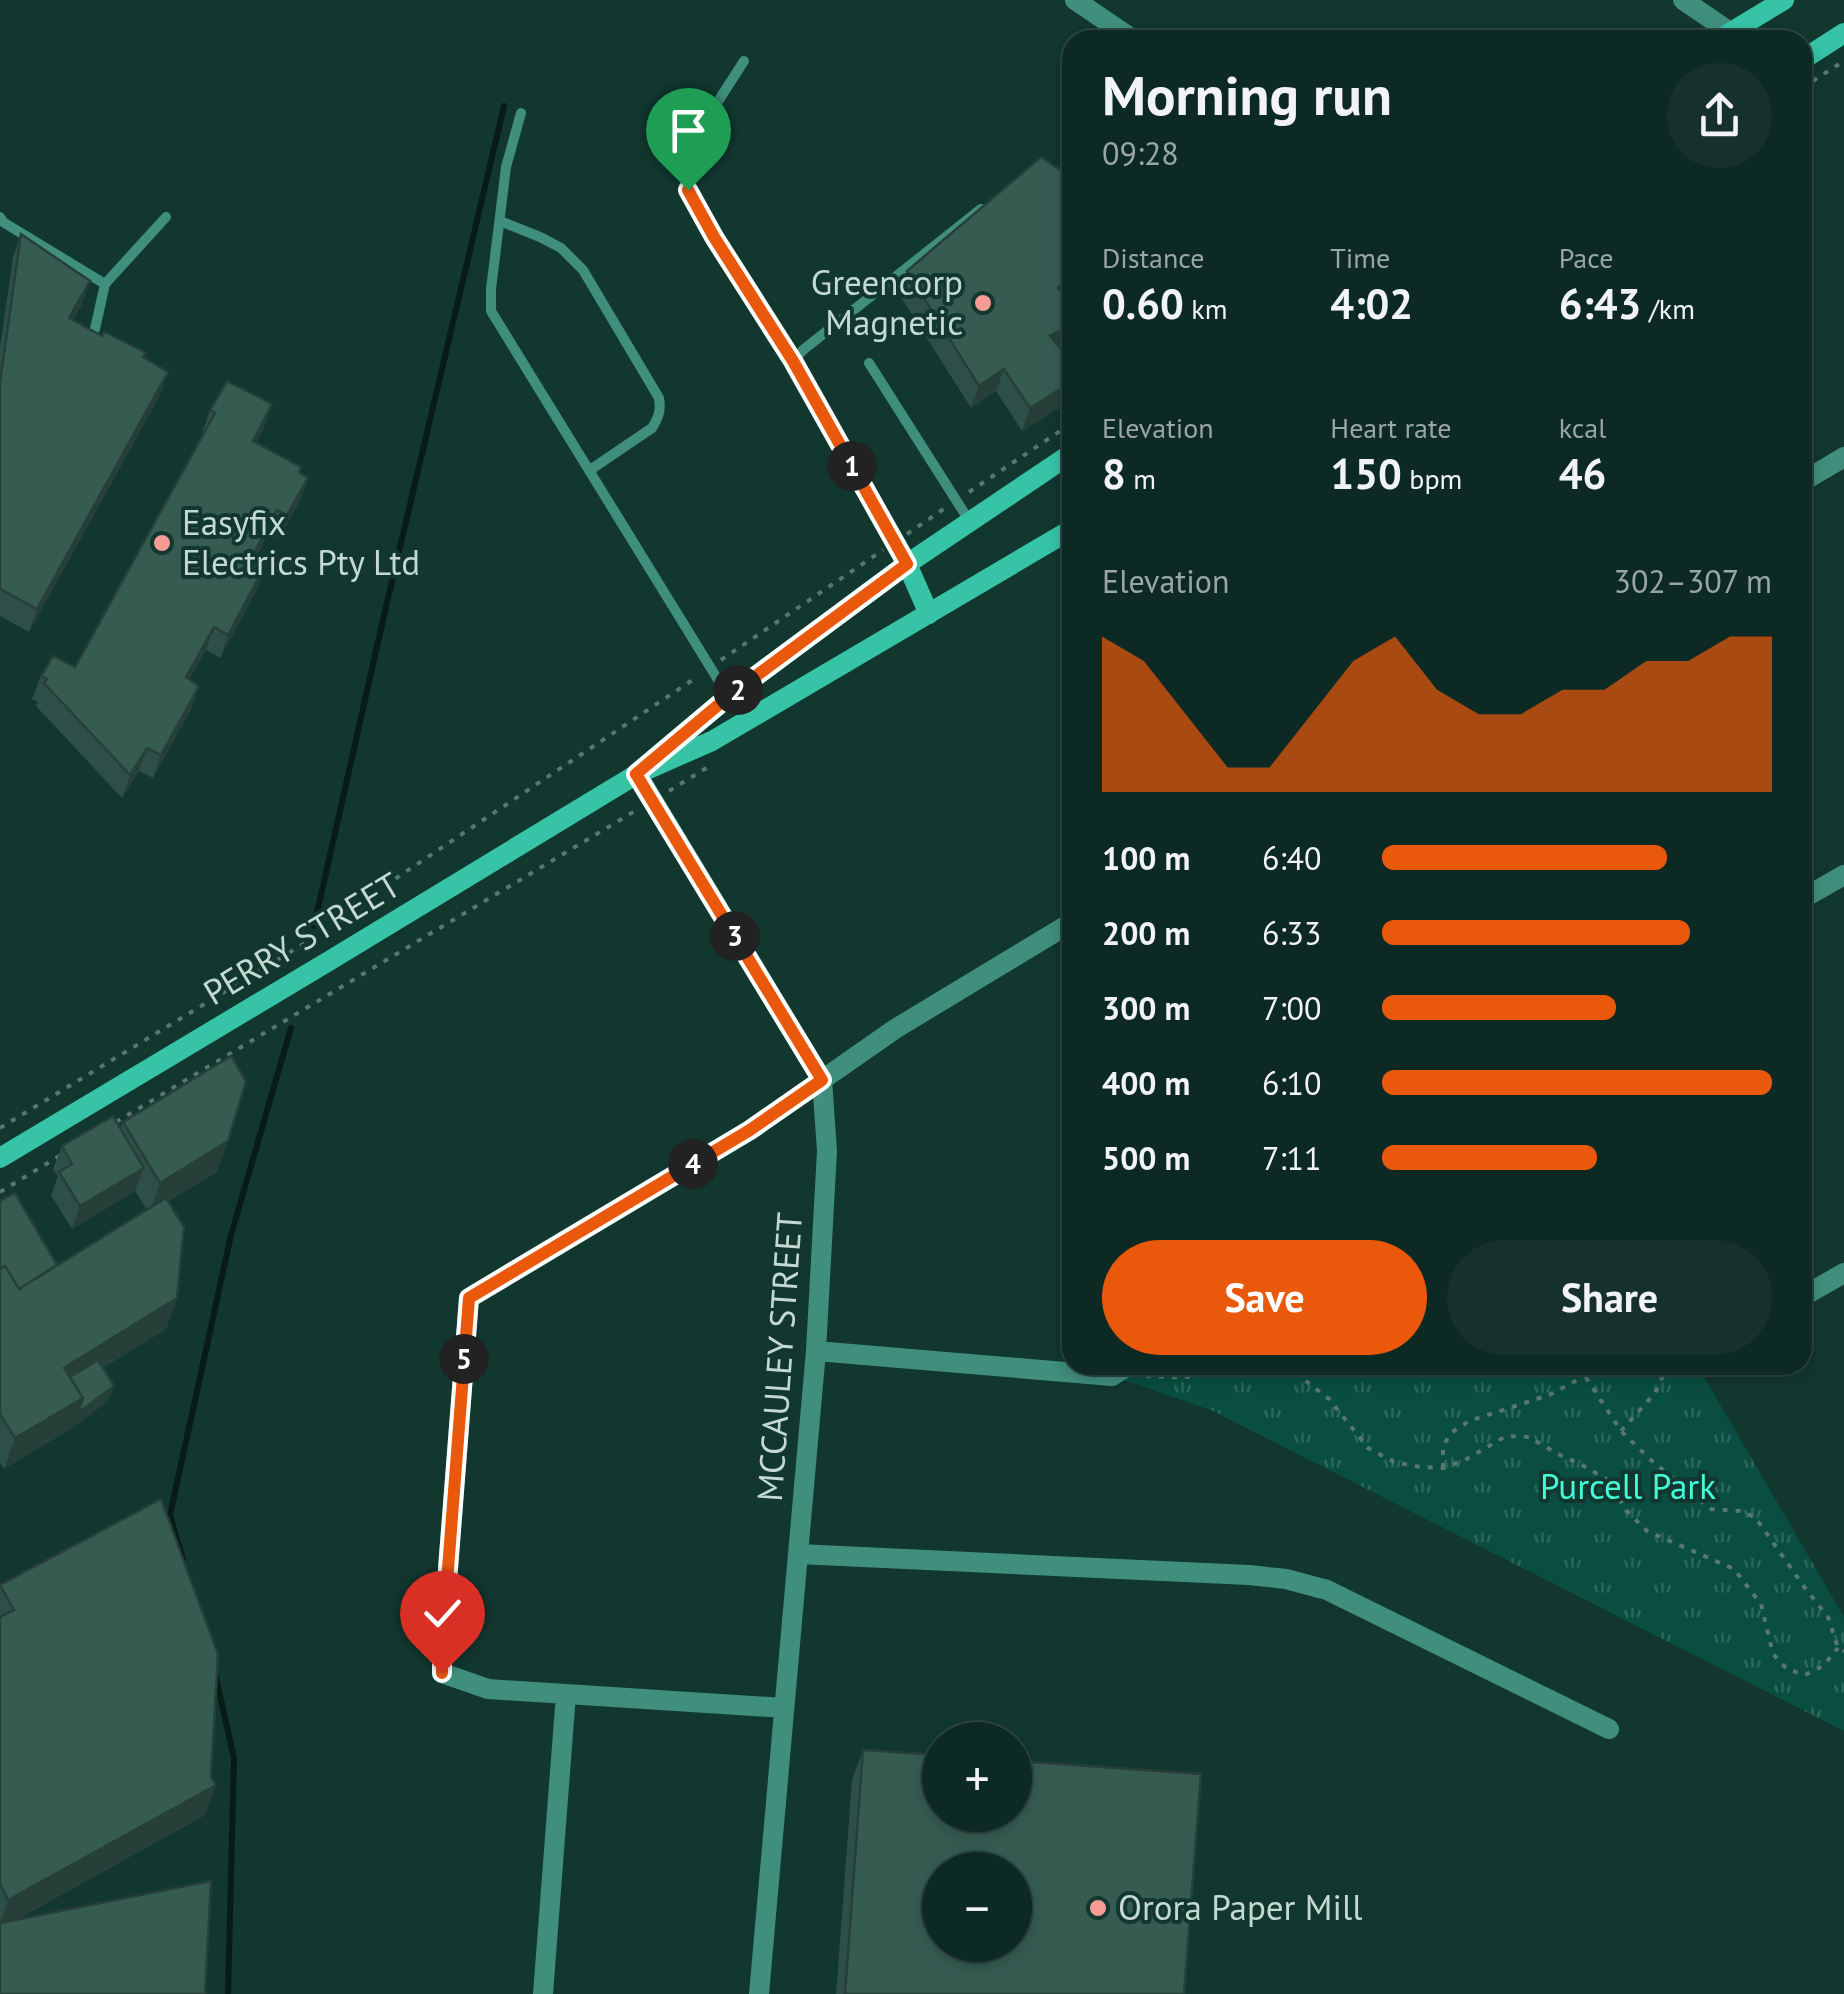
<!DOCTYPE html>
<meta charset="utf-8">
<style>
:root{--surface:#0d2923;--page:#16312b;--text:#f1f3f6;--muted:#9aa6a6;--line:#2d4541;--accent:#ea580c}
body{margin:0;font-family:"PT Sans",sans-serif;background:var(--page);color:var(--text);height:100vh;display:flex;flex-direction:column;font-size:38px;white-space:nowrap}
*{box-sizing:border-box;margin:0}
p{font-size:32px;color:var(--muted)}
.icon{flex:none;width:55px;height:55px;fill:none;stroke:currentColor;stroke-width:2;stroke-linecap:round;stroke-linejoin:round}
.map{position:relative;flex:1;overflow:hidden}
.side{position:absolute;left:1062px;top:30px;width:750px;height:1345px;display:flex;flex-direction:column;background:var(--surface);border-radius:30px;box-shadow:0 5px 15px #0003,0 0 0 2px var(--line)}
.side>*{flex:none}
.controls{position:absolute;left:922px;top:1722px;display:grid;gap:20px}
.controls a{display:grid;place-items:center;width:110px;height:110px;border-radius:50%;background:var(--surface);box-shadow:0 5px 15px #0003,0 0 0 2px var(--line);font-size:50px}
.pin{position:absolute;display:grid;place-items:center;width:85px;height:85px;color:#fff;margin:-102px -42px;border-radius:50% 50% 50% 0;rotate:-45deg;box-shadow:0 0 10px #0007}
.pin .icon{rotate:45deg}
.km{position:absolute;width:50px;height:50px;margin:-25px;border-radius:50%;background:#222;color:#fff;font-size:28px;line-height:50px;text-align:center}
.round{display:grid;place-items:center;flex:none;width:105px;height:105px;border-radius:52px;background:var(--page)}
.summary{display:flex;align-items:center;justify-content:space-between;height:170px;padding:0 40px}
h1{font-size:55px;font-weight:800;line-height:75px}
.figures{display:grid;grid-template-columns:repeat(3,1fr);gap:15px;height:170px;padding:10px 40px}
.figures div{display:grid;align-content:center}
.figures b{font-size:42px;font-weight:800}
.figures small{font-size:28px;font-weight:400}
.figures p{font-size:28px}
.chart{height:280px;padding:20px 40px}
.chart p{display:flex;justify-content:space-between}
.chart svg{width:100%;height:180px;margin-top:10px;fill:var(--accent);opacity:.7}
.action{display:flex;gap:20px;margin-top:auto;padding:20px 40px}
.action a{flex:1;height:115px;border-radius:60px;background:var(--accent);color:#fff;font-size:40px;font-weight:800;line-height:115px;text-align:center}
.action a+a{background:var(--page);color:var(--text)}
ul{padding:0 40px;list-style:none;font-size:32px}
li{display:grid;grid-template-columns:160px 120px 1fr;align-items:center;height:75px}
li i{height:25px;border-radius:12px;background:var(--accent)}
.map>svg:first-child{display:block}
</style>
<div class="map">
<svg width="1844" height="1994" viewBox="0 0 1844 1994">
<defs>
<pattern id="park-tufts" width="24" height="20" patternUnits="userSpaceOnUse" patternTransform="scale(2.5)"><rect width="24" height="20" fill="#094e41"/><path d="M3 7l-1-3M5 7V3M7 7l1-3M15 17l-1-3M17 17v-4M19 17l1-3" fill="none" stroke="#2b675c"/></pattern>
</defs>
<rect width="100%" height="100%" fill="#11372f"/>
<path fill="url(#park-tufts)" d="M1129,1365H1697L1844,1617V1731L1211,1410L1112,1376Z"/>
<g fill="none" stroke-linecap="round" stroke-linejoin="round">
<path stroke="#091b16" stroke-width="6" d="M314,926L388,598L504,106
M183,1560L170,1515L231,1235L291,1028
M215,1673L234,1758L228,1994"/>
<path stroke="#587770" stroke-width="4" stroke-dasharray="5 8" stroke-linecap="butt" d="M1677,40L1694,30
M1802,88L1844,61
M969,492L1072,423
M907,534L945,508
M721,660L883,550
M669,791L708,767
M116,1122L635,811
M0,1128L315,937L338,917L697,677
M0,1192L61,1155
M1285,1365L1329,1399L1368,1448L1394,1462L1420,1467L1443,1468L1465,1460L1506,1436L1529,1437L1560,1455L1582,1465L1606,1479L1627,1511L1647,1531L1734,1569L1761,1604L1773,1654L1787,1669L1805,1675L1823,1666L1838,1648
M1582,1365L1585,1376L1621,1431L1651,1460L1711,1509L1740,1511L1755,1517L1805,1588L1828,1617L1838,1648L1844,1651
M1146,1376C1172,1377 1201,1381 1223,1365
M1621,1431L1655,1393L1668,1365
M1443,1468V1446L1451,1433L1469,1421L1549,1395L1585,1376"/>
<path stroke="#408e7c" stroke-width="10" d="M744,61L699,131L689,165L687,190L714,237L793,361L907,564
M521,113L506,167L491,289V311L728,696
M0,217L3,222L105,284L95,329
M500,221L540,237L561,248L583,270L659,398C661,410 659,417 652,428L590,470
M105,284L166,217
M793,361L803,350L981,209
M869,363L970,522"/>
<path stroke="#408e7c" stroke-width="20" d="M1075,0L1134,40
M1683,0L1730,32
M1802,482L1844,457
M637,774L822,1080L827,1151L816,1351L759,1994
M1802,899L1844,875
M1802,1297L1844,1273
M816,1351L1112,1376L1129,1365
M798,1554L1249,1575L1286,1579L1327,1590L1609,1729
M784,1708L488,1689L442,1673V1646L469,1298L749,1131L895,1029L1072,922
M543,1994L566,1694"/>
<path stroke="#36c3a6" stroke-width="20" d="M1718,40L1784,0
M1802,60L1844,33
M907,564L929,614
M653,760L729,696L907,564L1072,453
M0,1158L329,961L637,774L712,741L1072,529"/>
</g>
<path fill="#2e4f47" d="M1072,178V294L1067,298L1072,304V342L1061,348L1072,363V400L1022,431L996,391L971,408L899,294L907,271Z
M21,234L82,304L73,320L144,358L160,395L29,632L0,616V347L13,257Z
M272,404L264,427L256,443L299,472L300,501L279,538L269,533L255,558L266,564L258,587L220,658L206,650L189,679L199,686L191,709L153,778L139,771L122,798L36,706L38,702L32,699L41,676L75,667L203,434L202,433L210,410Z
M123,1122L217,1172L168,1201L177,1298L166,1329L103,1368L108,1401L72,1428L4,1469L0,1463V1201L57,1265L147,1210L135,1191L72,1229L51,1195L58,1176L53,1169L62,1146L120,1129Z
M0,1585L205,1815L16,1920L0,1994Z
M863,1750L1184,1994H836L852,1780Z"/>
<path fill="#264039" d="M1072,277V294L1050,311L1058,288Z
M90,281L82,304L61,340L69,318Z
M1072,324V342L1042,359L1050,336Z
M1004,369L996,391L971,408L979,386Z
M168,372L160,395L29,632L37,609Z
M1072,382V400L1022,431L1030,408Z
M272,404L264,427L245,464L253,441Z
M308,478L300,501L279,538L287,515Z
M277,510L269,533L244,579L252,557Z
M266,564L258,587L220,658L228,635Z
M214,627L206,650L178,700L186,677Z
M199,686L191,709L153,778L161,755Z
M147,748L139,771L122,798L130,775Z
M228,1141L217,1172L149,1213L160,1183Z
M144,1168L135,1191L72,1229L80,1206Z
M177,1298L166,1329L64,1392V1368Z
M114,1386L108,1401L72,1428L4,1469L15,1438L83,1398Z
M216,1785L205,1815L0,1929V1923L8,1900Z"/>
<path fill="#365c52" stroke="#264039" stroke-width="2.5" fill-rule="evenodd" d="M1041,157L1072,178V277L1058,288L1072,304V324L1050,336L1072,363V382L1030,408L1004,369L979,386L907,271Z
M21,234L90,281L69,318L102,336L105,332L146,353L143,357L168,372L37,609L0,589V382Z
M227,381L272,404L253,441L301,467L299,472L308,478L287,515L277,510L252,557L266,564L228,635L214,627L186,677L199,686L161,755L147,748L130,775L44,683L47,679L41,676L53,656L75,667L215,413L210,410Z
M231,1056L246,1081L228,1141L160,1183L123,1122Z
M113,1116L144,1168L80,1206L59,1172L72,1164L62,1146Z
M15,1193L57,1265L19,1289L5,1266L0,1269V1201Z
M166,1198L184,1227L177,1298L64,1368L83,1398L15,1438L0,1414V1269L5,1266L19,1289Z
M98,1360L114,1386L78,1413L83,1398L70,1377Z
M161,1499L218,1654L211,1777L216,1785L8,1900L0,1884V1617L14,1610L0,1585Z
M863,1750L940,1755V1815H1015V1761L1201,1774L1184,1994H845ZM940,1870H1015V1945H940Z
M211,1881L205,1994H0V1923Z"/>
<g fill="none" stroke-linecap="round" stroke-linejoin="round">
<g stroke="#fff" stroke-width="20">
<path id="route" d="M442,1673V1646L469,1298L750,1130L822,1080L636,774L729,696L907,564L793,361L714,237L688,190"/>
</g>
<use href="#route" stroke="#ea580c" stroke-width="12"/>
</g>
<g fill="#f59c94" stroke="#11372f" stroke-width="4">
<circle cx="983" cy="303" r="10"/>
<circle cx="162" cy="543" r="10"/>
<circle cx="1098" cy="1908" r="10"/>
</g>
<g text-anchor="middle" stroke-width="8" stroke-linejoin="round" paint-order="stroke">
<g font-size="35" fill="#c5d9d3" stroke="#11372f" text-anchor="start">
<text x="963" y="295" text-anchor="end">Greencorp<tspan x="963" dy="40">Magnetic</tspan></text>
<text x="182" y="535">Easyfix<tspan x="182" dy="40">Electrics Pty Ltd</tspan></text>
<text x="1118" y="1920">Orora Paper Mill</text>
</g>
<g font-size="35" fill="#c5d9d3" stroke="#11372f">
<text transform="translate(302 939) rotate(-31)" y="12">PERRY STREET</text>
<text transform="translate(780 1357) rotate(-86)" y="12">MCCAULEY STREET</text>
</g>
<g font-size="35" fill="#43fcd7" stroke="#11372f">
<text x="1628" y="1499">Purcell Park</text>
</g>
</g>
</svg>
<div class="controls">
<a>+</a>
<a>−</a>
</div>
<div class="pin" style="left:688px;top:190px;background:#1e9e55"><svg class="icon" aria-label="arrive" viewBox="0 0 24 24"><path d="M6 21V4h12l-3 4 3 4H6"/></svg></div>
<div class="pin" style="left:442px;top:1673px;background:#d93025"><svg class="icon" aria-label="check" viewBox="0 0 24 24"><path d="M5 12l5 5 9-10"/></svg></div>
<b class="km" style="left:852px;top:466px">1</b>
<b class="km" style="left:738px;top:690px">2</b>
<b class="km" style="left:735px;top:936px">3</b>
<b class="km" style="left:693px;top:1164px">4</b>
<b class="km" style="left:464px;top:1359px">5</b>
<section class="side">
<div class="summary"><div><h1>Morning run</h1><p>09:28</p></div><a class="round"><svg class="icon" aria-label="share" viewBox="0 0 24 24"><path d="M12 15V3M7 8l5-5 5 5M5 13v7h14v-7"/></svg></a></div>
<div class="figures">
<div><p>Distance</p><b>0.60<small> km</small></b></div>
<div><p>Time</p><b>4:02</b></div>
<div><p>Pace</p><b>6:43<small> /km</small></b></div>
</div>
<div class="figures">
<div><p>Elevation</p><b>8<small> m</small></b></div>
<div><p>Heart rate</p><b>150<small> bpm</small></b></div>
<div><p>kcal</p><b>46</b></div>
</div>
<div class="chart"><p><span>Elevation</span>302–307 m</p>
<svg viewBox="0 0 160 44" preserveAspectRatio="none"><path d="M0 44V6L10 12L20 25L30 38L40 38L50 25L60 12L70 6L80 19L90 25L100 25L110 19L120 19L130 12L140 12L150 6L160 6V44z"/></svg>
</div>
<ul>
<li><b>100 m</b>6:40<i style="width:73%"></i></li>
<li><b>200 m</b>6:33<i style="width:79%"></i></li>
<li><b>300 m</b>7:00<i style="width:60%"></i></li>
<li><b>400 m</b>6:10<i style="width:100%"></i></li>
<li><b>500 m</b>7:11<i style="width:55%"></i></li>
</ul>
<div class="action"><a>Save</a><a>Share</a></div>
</section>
</div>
